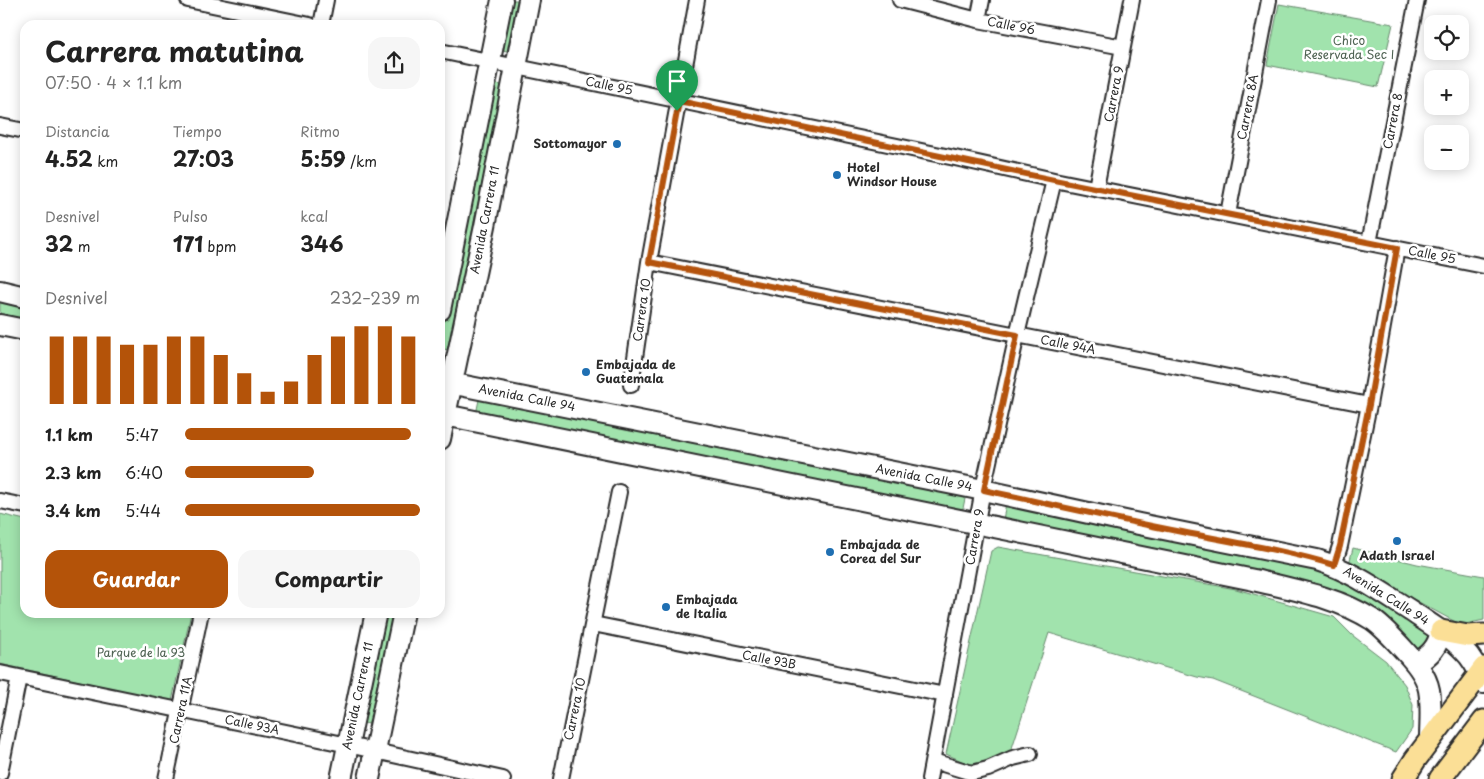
<!DOCTYPE html>
<html lang="es">
<meta charset="utf-8">
<style>
:root{--surface:#fff;--page:#f6f6f6;--text:#222;--muted:#767676;--accent:#b45309}
body{margin:0;font-family:"Playpen Sans",sans-serif;background:var(--page);color:var(--text);height:100vh;display:flex;flex-direction:column;font-size:19px;white-space:nowrap}
*{box-sizing:border-box;margin:0}
p{font-size:16px;color:var(--muted)}
.icon{flex:none;width:28px;height:28px;fill:none;stroke:currentColor;stroke-width:2;stroke-linecap:round;stroke-linejoin:round}
.map{position:relative;flex:1;overflow:hidden}
.sheet{position:absolute;left:20px;top:20px;width:425px;height:598px;display:flex;flex-direction:column;background:var(--surface);border-radius:15px;box-shadow:0 2px 12px #0003}
.sheet>*{flex:none}
.buttons{position:absolute;left:1424px;top:15px;display:grid;gap:10px}
.buttons a{display:grid;place-items:center;width:45px;height:45px;border-radius:10px;background:var(--surface);box-shadow:0 2px 12px #0003;font-size:25px}
.pin{position:absolute;display:grid;place-items:center;width:42px;height:42px;color:#fff;margin:-51px -21px;border-radius:50% 50% 50% 0;rotate:-45deg;box-shadow:0 0 5px #0007}
.pin .icon{rotate:45deg}
.round{display:grid;place-items:center;flex:none;width:52px;height:52px;border-radius:15px;background:var(--page)}
.overview{display:flex;align-items:center;justify-content:space-between;height:85px;padding:0 25px}
h1{font-size:28px;font-weight:700;line-height:38px}
.figures{display:grid;grid-template-columns:repeat(3,1fr);gap:8px;height:85px;padding:5px 25px}
.figures div{display:grid;align-content:center}
.figures b{font-size:21px;font-weight:700}
.figures small{font-size:14px;font-weight:400}
.figures p{font-size:14px}
.chart{height:140px;padding:10px 25px}
.chart p{display:flex;justify-content:space-between}
.chart svg{width:100%;height:90px;margin-top:5px;stroke:var(--accent);stroke-width:6}
.button{display:flex;gap:10px;margin-top:auto;padding:10px 25px}
.button a{flex:1;height:58px;border-radius:15px;background:var(--accent);color:#fff;font-size:20px;font-weight:700;line-height:58px;text-align:center}
.button a+a{background:var(--page);color:var(--text)}
ul{padding:0 25px;list-style:none;font-size:16px}
li{display:grid;grid-template-columns:80px 60px 1fr;align-items:center;height:38px}
li i{height:12px;border-radius:6px;background:var(--accent)}
.map>svg:first-child{display:block}
</style>
<div class="map">
<svg width="1484" height="779" viewBox="0 0 1484 779">
<rect width="100%" height="100%" fill="#fff"/>
<filter id="ink" filterUnits="userSpaceOnUse"><feTurbulence type="fractalNoise" baseFrequency=".02" numOctaves="2"/><feDisplacementMap in="SourceGraphic" scale="10" xChannelSelector="R" yChannelSelector="G"/><feConvolveMatrix kernelMatrix="1 2 1 2 8 2 1 2 1" color-interpolation-filters="sRGB"/></filter>
<g filter="url(#ink)">
<path fill="#a1e3ad" stroke="#66876c" d="M506,0H517L507,51L496,49Z
M1279,4L1393,24L1378,87L1267,65Z
M490,83L502,85L448,350L440,348V331Z
M0,299L25,304V324L0,319Z
M480,395L966,494L962,513L476,414Z
M1006,503L1281,558L1338,575L1430,635L1428,641L1419,652L1390,623L1003,520Z
M0,514L25,520V612L191,613L172,701L0,664Z
M998,547L1236,589L1334,617L1352,635L1386,661L1405,685L1413,705L1412,729L1396,752L1213,680L1197,677L1049,633L1011,751L973,766L946,754L991,551Z
M1353,548L1417,564L1484,576V620L1461,625L1349,564Z
M381,613H393L369,724L358,722Z"/>
<g fill="none" stroke-linecap="round" stroke-linejoin="round">
<g stroke="#2b2b2b" stroke-width="18">
<path id="minor" d="M188,0L310,25
M900,0L978,20L1123,47
M978,20L982,0
M321,25L326,0
M440,51L955,158L1054,180L1484,266
M0,126L25,131
M1096,188L1132,0
M1228,214L1269,0
M1369,243L1417,0
M649,262L1369,405
M631,385L649,262L697,0
M0,501L25,506
M1334,565L1340,546L1369,405L1397,248
M593,624L945,695
M0,673L334,742L503,779
M933,761L972,773L988,769L1013,758L1030,754
M0,773L19,677
M166,779L201,612
M561,779L619,492
M929,779L984,484L1017,335L1054,180"/>
</g>
<g stroke="#2b2b2b" stroke-width="24">
<path id="secondary" d="M0,291L25,297
M440,310L502,0
M0,325L25,330
M440,381L983,490L1139,524L1317,560C1352,571 1381,592 1411,611C1431,625 1453,637 1469,656C1475,664 1480,673 1484,683
M440,414L1254,580C1295,590 1337,597 1373,620C1384,628 1394,639 1403,649C1414,661 1426,674 1429,690C1432,706 1430,724 1430,740
M440,439L485,226L529,0
M1416,663C1430,656 1438,647 1441,631
M341,779L376,612
M369,779L404,612"/>
</g>
<g stroke="#2b2b2b" stroke-width="25">
<path id="primary" d="M1441,631L1468,636L1484,635
M1403,779L1415,760L1484,668
M1440,779L1484,721"/>
</g>
<use href="#minor" stroke="#fff" stroke-width="14"/>
<use href="#secondary" stroke="#fff" stroke-width="20"/>
<use href="#primary" stroke="#fbdf96" stroke-width="21"/>
</g>
</g>
<g fill="none" stroke-linecap="round" stroke-linejoin="round" filter="url(#ink)">
<g stroke="#fff" stroke-width="10">
<path id="route" d="M679,101L1054,180L1397,248L1369,405L1340,546L1334,565C1285,550 1232,542 1182,532C1115,519 1049,504 984,490L1017,335L649,262Z"/>
</g>
<use href="#route" stroke="#b45309" stroke-width="6"/>
</g>
<g fill="#1f6fb2" stroke="#fff" stroke-width="2">
<circle cx="617" cy="144" r="5"/>
<circle cx="837" cy="175" r="5"/>
<circle cx="586" cy="372" r="5"/>
<circle cx="1397" cy="541" r="5"/>
<circle cx="830" cy="552" r="5"/>
<circle cx="666" cy="607" r="5"/>
</g>
<g text-anchor="middle" stroke-width="5" stroke-linejoin="round" paint-order="stroke">
<g font-size="12" fill="#2b2b2b" stroke="#fff">
<text transform="translate(1011 26) rotate(11)" y="4">Calle 96</text>
<text transform="translate(609 86) rotate(12)" y="4">Calle 95</text>
<text transform="translate(1114 94) rotate(-79)" y="4">Carrera 9</text>
<text transform="translate(1248 107) rotate(-79)" y="4">Carrera 8A</text>
<text transform="translate(1393 121) rotate(-79)" y="4">Carrera 8</text>
<text transform="translate(485 220) rotate(-79)" y="4">Avenida Carrera 11</text>
<text transform="translate(1432 255) rotate(11)" y="4">Calle 95</text>
<text transform="translate(642 310) rotate(-82)" y="4">Carrera 10</text>
<text transform="translate(1068 345) rotate(11)" y="4">Calle 94A</text>
<text transform="translate(527 398) rotate(11)" y="4">Avenida Calle 94</text>
<text transform="translate(924 478) rotate(11)" y="4">Avenida Calle 94</text>
<text transform="translate(975 537) rotate(-80)" y="4">Carrera 9</text>
<text transform="translate(1386 596) rotate(32)" y="4">Avenida Calle 94</text>
<text transform="translate(769 660) rotate(11)" y="4">Calle 93B</text>
<text transform="translate(358 696) rotate(-78)" y="4">Avenida Carrera 11</text>
<text transform="translate(575 709) rotate(-78)" y="4">Carrera 10</text>
<text transform="translate(181 710) rotate(-78)" y="4">Carrera 11A</text>
<text transform="translate(252 725) rotate(12)" y="4">Calle 93A</text>
</g>
<g font-size="12" fill="#4e6252" stroke="#fff">
<text x="1349" y="45">Chico<tspan x="1349" dy="14">Reservada Sec I</tspan></text>
<text x="141" y="657">Parque de la 93</text>
</g>
<g font-size="12" font-weight="bold" fill="#2b2b2b" stroke="#fff" text-anchor="start">
<text x="607" y="148" text-anchor="end">Sottomayor</text>
<text x="847" y="172">Hotel<tspan x="847" dy="14">Windsor House</tspan></text>
<text x="596" y="369">Embajada de<tspan x="596" dy="14">Guatemala</tspan></text>
<text x="840" y="549">Embajada de<tspan x="840" dy="14">Corea del Sur</tspan></text>
<text x="1397" y="560" text-anchor="middle">Adath Israel</text>
<text x="676" y="604">Embajada<tspan x="676" dy="14">de Italia</tspan></text>
</g>
</g>
</svg>
<div class="buttons">
<a><svg class="icon" aria-label="locate" viewBox="0 0 24 24"><circle cx="12" cy="12" r="6"/><path d="M12 2v4M12 18v4M2 12h4M18 12h4"/></svg></a>
<a>+</a>
<a>−</a>
</div>
<div class="pin" style="left:677px;top:111px;background:#1e9e55"><svg class="icon" aria-label="arrive" viewBox="0 0 24 24"><path d="M6 21V4h12l-3 4 3 4H6"/></svg></div>
<section class="sheet">
<div class="overview"><div><h1>Carrera matutina</h1><p>07:50 · 4 × 1.1 km</p></div><a class="round"><svg class="icon" aria-label="share" viewBox="0 0 24 24"><path d="M12 15V3M7 8l5-5 5 5M5 13v7h14v-7"/></svg></a></div>
<div class="figures">
<div><p>Distancia</p><b>4.52<small> km</small></b></div>
<div><p>Tiempo</p><b>27:03</b></div>
<div><p>Ritmo</p><b>5:59<small> /km</small></b></div>
</div>
<div class="figures">
<div><p>Desnivel</p><b>32<small> m</small></b></div>
<div><p>Pulso</p><b>171<small> bpm</small></b></div>
<div><p>kcal</p><b>346</b></div>
</div>
<div class="chart"><p><span>Desnivel</span>232–239 m</p>
<svg viewBox="0 0 160 44" preserveAspectRatio="none"><path d="M5 44V11M15 44V11M25 44V11M35 44V15M45 44V15M55 44V11M65 44V11M75 44V20M85 44V29M95 44V38M105 44V33M115 44V20M125 44V11M135 44V6M145 44V6M155 44V11"/></svg>
</div>
<ul>
<li><b>1.1 km</b>5:47<i style="width:96%"></i></li>
<li><b>2.3 km</b>6:40<i style="width:55%"></i></li>
<li><b>3.4 km</b>5:44<i style="width:100%"></i></li>
</ul>
<div class="button"><a>Guardar</a><a>Compartir</a></div>
</section>
</div>
